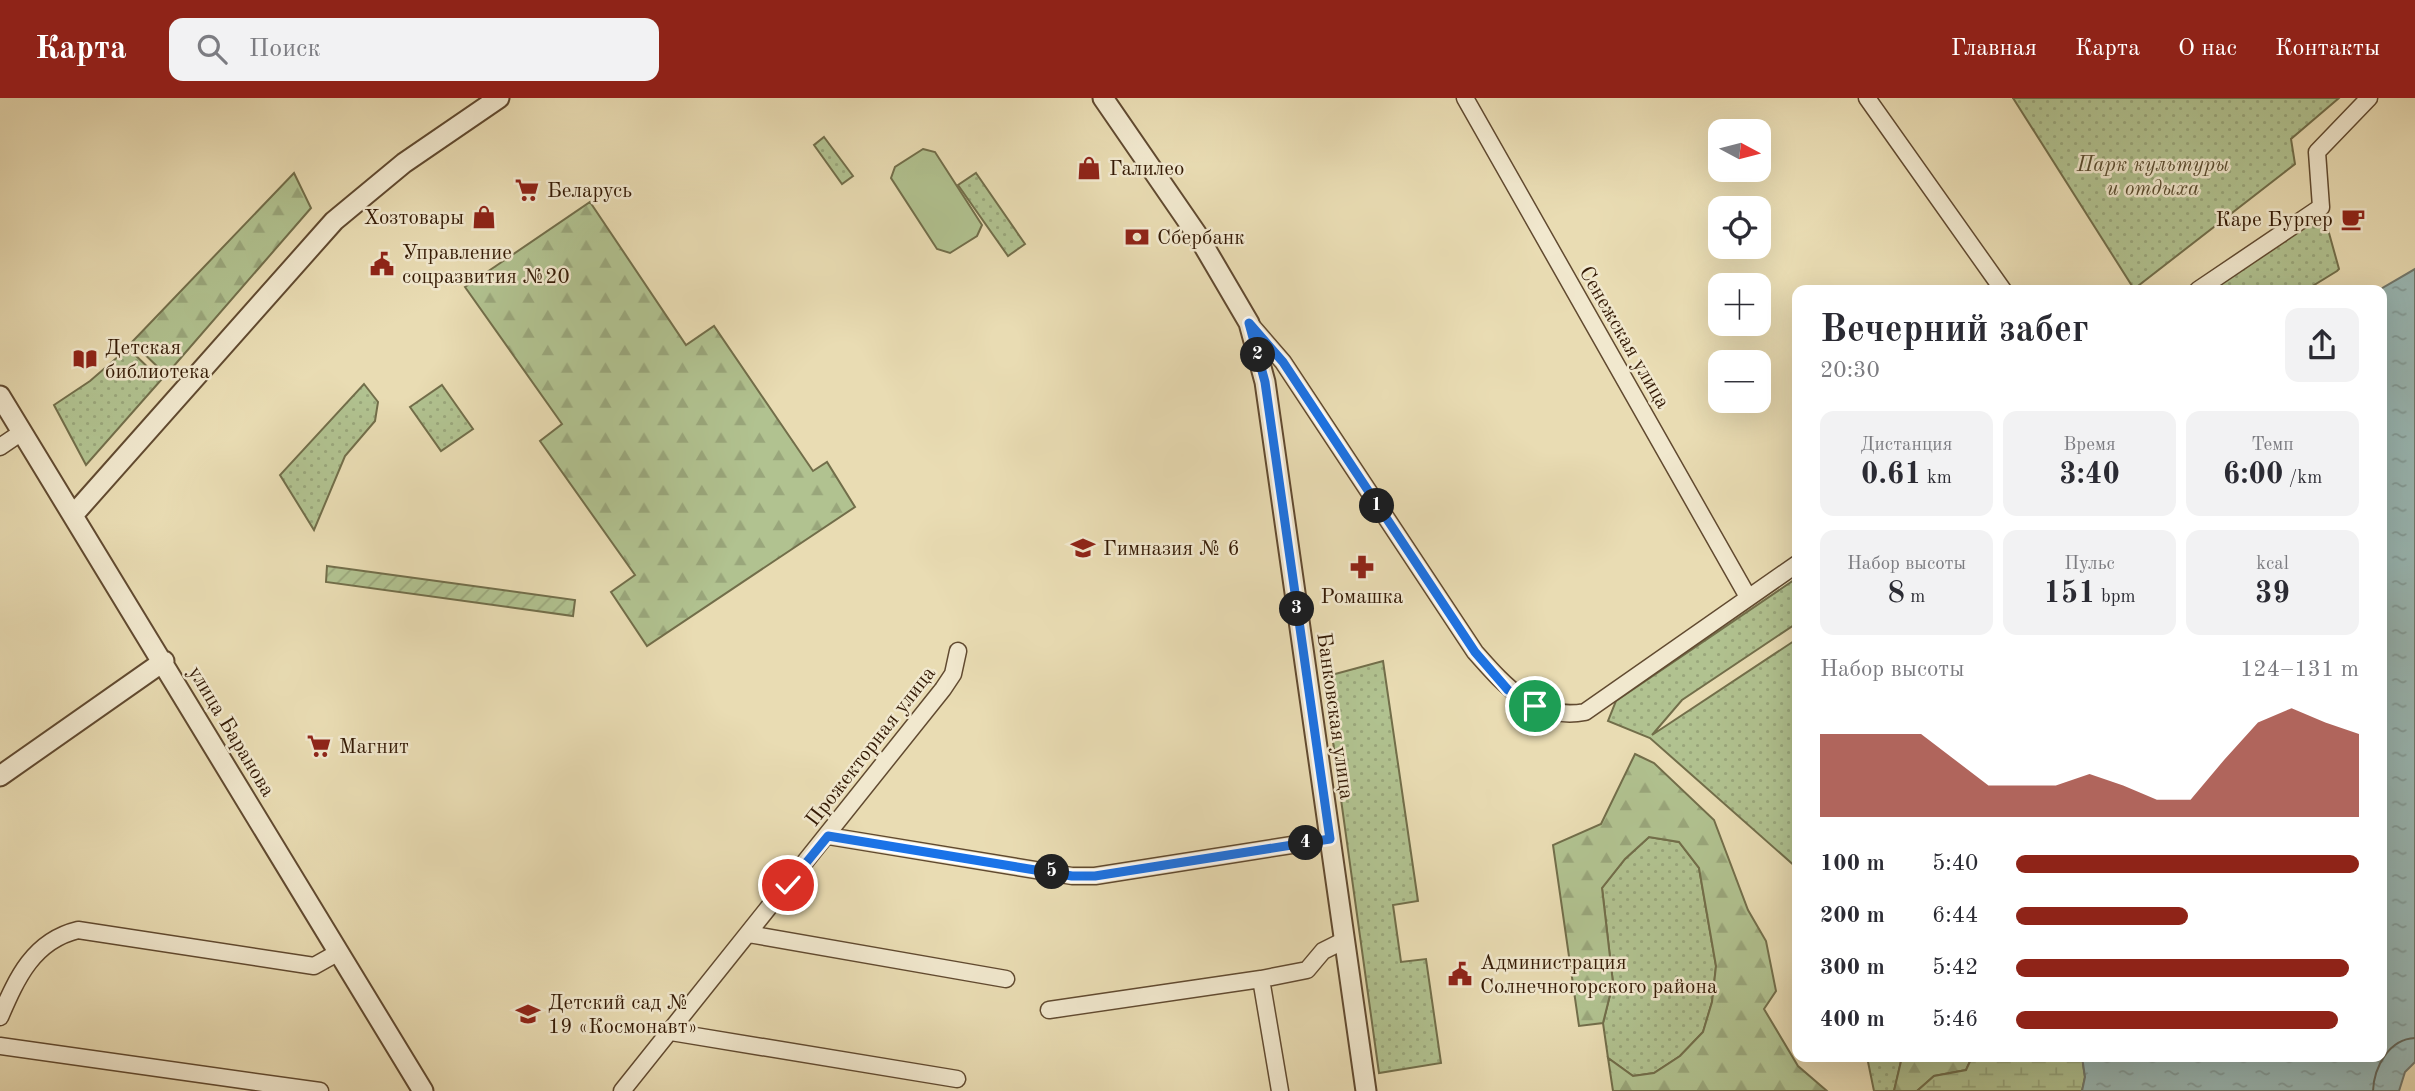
<!DOCTYPE html>
<html lang="ru">
<meta charset="utf-8">
<style>
:root{--surface:#fff;--page:#f2f2f3;--text:#2b2b33;--muted:#7c7c81;--accent:#8f2418}
body{margin:0;font-family:"Old Standard TT",serif;background:var(--page);color:var(--text);height:100vh;display:flex;flex-direction:column;font-size:26px;white-space:nowrap}
*{box-sizing:border-box;margin:0}
p{font-size:23px;color:var(--muted)}
.icon{flex:none;width:38px;height:38px;fill:none;stroke:currentColor;stroke-width:2;stroke-linecap:round;stroke-linejoin:round}
.map{position:relative;flex:1;overflow:hidden}
.details{position:absolute;left:1792px;top:187px;width:595px;height:777px;display:flex;flex-direction:column;background:var(--surface);border-radius:14px;box-shadow:0 7px 28px #0002}
.details>*{flex:none}
.needle{width:46px;rotate:97deg}
.buttons{position:absolute;left:1708px;top:21px;display:grid;gap:14px}
.buttons a{display:grid;place-items:center;width:63px;height:63px;border-radius:14px;background:var(--surface);box-shadow:0 7px 28px #0002;font-size:35px}
.pin{position:absolute;display:grid;place-items:center;width:60px;height:60px;color:#fff;margin:-30px;border:4px solid #fff;border-radius:50%;box-shadow:0 2px 7px #0007}
.km{position:absolute;width:35px;height:35px;margin:-18px;border-radius:50%;background:#222;color:#fff;font-size:19px;line-height:35px;text-align:center}
.round{display:grid;place-items:center;flex:none;width:74px;height:74px;border-radius:14px;background:var(--page)}
.overview{display:flex;align-items:center;justify-content:space-between;height:119px;padding:0 28px}
h1{font-size:38px;font-weight:700;line-height:52px}
.metrics{display:grid;grid-template-columns:repeat(3,1fr);gap:10px;height:119px;padding:7px 28px}
.metrics div{display:grid;align-content:center;border-radius:14px;background:var(--page);text-align:center}
.metrics b{font-size:30px;font-weight:700}
.metrics small{font-size:19px;font-weight:400}
.metrics p{font-size:19px}
.chart{height:196px;padding:14px 28px}
.chart p{display:flex;justify-content:space-between}
.chart svg{width:100%;height:126px;margin-top:7px;fill:var(--accent);opacity:.7}
ul{padding:0 28px;list-style:none;font-size:23px}
li{display:grid;grid-template-columns:112px 84px 1fr;align-items:center;height:52px}
li i{height:18px;border-radius:9px;background:var(--accent)}
header{display:flex;align-items:center;gap:42px;box-sizing:border-box;height:98px;padding:0 35px;background:var(--accent);color:#fff}
header strong{font-size:33px}
nav{display:flex;gap:38px;margin-inline-start:auto;font-size:24px}
.search{width:490px;height:63px;background:var(--page);display:flex;align-items:center;gap:18px;box-sizing:border-box;padding:0 24px;border-radius:14px;color:var(--muted);font-size:26px}
.map>svg:first-child{display:block}
</style>
<header>
<strong>Карта</strong>
<div class="search"><svg class="icon" aria-label="search" viewBox="0 0 24 24"><circle cx="10" cy="10" r="6"/><path d="M15 15l6 6"/></svg>Поиск</div>
<nav><a>Главная</a><a>Карта</a><a>О нас</a><a>Контакты</a></nav>
</header>
<div class="map">
<svg width="2415" height="993" viewBox="0 0 2415 993">
<defs>
<pattern id="grass-dots" width="8" height="8" patternUnits="userSpaceOnUse" patternTransform="scale(1.75)"><rect width="8" height="8" fill="#b1c290"/><path d="M2 2h.1M6 6h.1" fill="none" stroke="#99a67b" stroke-width="1.8" stroke-linecap="round"/></pattern>
<pattern id="forest-firs" width="22" height="20" patternUnits="userSpaceOnUse" patternTransform="scale(1.75)"><rect width="22" height="20" fill="#b1c290"/><path d="M5 1l3.5 6h-7zM16 11l3.5 6h-7z" fill="#99a67b"/></pattern>
<pattern id="wetland-marsh" width="20" height="14" patternUnits="userSpaceOnUse" patternTransform="scale(1.75)"><rect width="20" height="14" fill="#b1c290"/><path d="M1 5h8M5 5V1M11 12h8M15 12V8" fill="none" stroke="#99a67b"/></pattern>
<pattern id="garden-furrows" width="10" height="10" patternUnits="userSpaceOnUse" patternTransform="scale(1.75)"><rect width="10" height="10" fill="#b1c290"/><path d="M-1 1l2-2M0 10L10 0M9 11l2-2" fill="none" stroke="#99a67b"/></pattern>
<pattern id="water-ripples" width="26" height="14" patternUnits="userSpaceOnUse" patternTransform="scale(1.75)"><rect width="26" height="14" fill="#9ab9b6"/><path d="M2 4q2-2 4 0t4 0M15 11q2-2 4 0t4 0" fill="none" stroke="#859e9b"/></pattern>
</defs>
<rect width="100%" height="100%" fill="#e9dcb3"/>
<filter id="stains"><feTurbulence type="fractalNoise" baseFrequency=".00286" numOctaves="4"/><feColorMatrix values="0 0 0 0 .2 0 0 0 0 .09 0 0 0 0 .02 0 0 0 .5 -.17"/></filter>
<radialGradient id="worn" r=".72"><stop offset=".6" stop-color="#630" stop-opacity="0"/><stop offset="1" stop-color="#630" stop-opacity=".3"/></radialGradient>
<path fill="url(#grass-dots)" stroke="#726e4a" stroke-width="2" d="M2013,0H2012H2339L2291,41L2295,66L2134,191Z
M824,39L853,78L842,86L814,47Z
M976,75L1025,146L1008,158L958,87Z
M2324,117L2339,171L2337,173L2306,192H2290L2286,189L2280,192H2209Z
M128,250L161,282L86,367L54,307L90,283Z
M364,286L378,304L375,323L345,358L314,432L280,377Z
M442,287L473,331L441,353L410,309Z
M1797,480V525L1682,602L1652,637L1797,541V770L1650,640L1608,623L1616,603Z
M1383,563L1418,803L1393,807L1401,864L1426,861L1441,965L1379,975L1324,579Z
M1649,739L1679,744L1699,770L1716,868L1712,904L1703,934L1680,958L1654,975L1633,978L1608,960L1603,925L1613,885L1602,790L1625,761Z
M1867,959H1902L1894,993H1874Z"/>
<path fill="url(#forest-firs)" stroke="#726e4a" stroke-width="2" d="M294,75L311,110L166,277L132,244Z
M590,104L686,247L714,228L813,373L827,364L855,409L647,548L611,494L635,477L540,343L562,326L465,189Z
M1635,656L1654,665L1714,722L1748,812L1766,843L1776,893L1764,911L1798,968L1827,993H1613L1608,960L1633,978L1654,975L1680,958L1703,934L1712,904L1716,868L1699,770L1679,744L1649,739L1625,761L1602,790L1613,885L1603,925L1579,928L1553,747L1601,726Z
M1902,959H1972L1966,972L1934,978L1917,993H1894Z"/>
<path fill="url(#wetland-marsh)" stroke="#726e4a" stroke-width="2" d="M1972,959H2082L2085,979L2082,993H1917L1934,978L1966,972Z"/>
<path fill="url(#garden-furrows)" stroke="#726e4a" stroke-width="2" d="M327,468L575,502L573,518L326,484Z"/>
<path fill="#b1c290" stroke="#726e4a" stroke-width="2" d="M923,51L935,54L982,127L977,138L950,155L937,151L891,80L895,69Z"/>
<path fill="url(#water-ripples)" stroke="#71796f" stroke-width="2" d="M2415,171V964L2405,974L2399,993H2082L2085,979L2082,959H2382V192H2379Z"/>
<g fill="none" stroke-linecap="round" stroke-linejoin="round">
<path stroke="#676a5e" stroke-width="2" d="M2373,993C2374,969 2389,941 2415,940"/>
<g stroke="#614a30" stroke-width="19">
<path id="minor" d="M1465,0L1748,499
M1867,0L2003,192
M2198,192L2321,109L2317,54L2369,0
M1251,227L1283,264L1475,554C1505,588 1535,623 1585,614L1797,466
M0,349L22,334
M828,738L1072,778H1095L1330,741
M749,836L1006,881
M1049,912L1261,881
M0,919C17,880 33,843 78,832L314,868L339,854
M671,934L957,981
M0,948L320,993
M622,993L943,591L953,576L958,553
M1280,993L1261,881L1307,872L1323,853L1345,842"/>
</g>
<g stroke="#614a30" stroke-width="23">
<path id="tertiary" d="M1103,0L1198,138L1249,225L1265,284L1366,993
M0,298L423,993
M74,416L334,123L404,65L499,0
M0,678L164,563"/>
</g>
<use href="#minor" stroke="#f1e8ce" stroke-width="16"/>
<use href="#tertiary" stroke="#f1e8ce" stroke-width="19"/>
</g>
<g fill="none" stroke-linecap="round" stroke-linejoin="round">
<g stroke="#fff" stroke-width="14">
<path id="route" d="M788,787L828,738L1072,778H1095L1330,741L1265,284L1249,225L1283,264L1475,554L1508,592L1535,608"/>
</g>
<use href="#route" stroke="#1a73e8" stroke-width="9"/>
</g>
<defs>
<g id="shop-bare" transform="scale(1.89)"><path d="M-5-2.5h2.3a2.7 3.5 0 0 1 5.4 0H5L5.5 6h-11ZM-1.5-2.5h3a1.5 2.3 0 0 0-3 0Z" fill="#8f2418" stroke="#f1e8ce" stroke-width="2.5" paint-order="stroke"/></g>
<g id="supermarket-bare" transform="scale(1.89)"><path d="M-6-5.5h2.5l.6 2H6L4.5 2H-2.5L-4.4-4H-6ZM-1.5 3.2a1.3 1.3 0 1 0 .1 0ZM3 3.2a1.3 1.3 0 1 0 .1 0Z" fill="#8f2418" stroke="#f1e8ce" stroke-width="2.5" paint-order="stroke"/></g>
<g id="cafe-bare" transform="scale(1.89)"><path d="M-5.5-4.5H6V0H3Q3 3.5 0 3.5H-2.5Q-5.5 3.5-5.5 0ZM3-3.2v2h1.7v-2ZM-6 4.5H4V6H-6Z" fill="#8f2418" stroke="#f1e8ce" stroke-width="2.5" paint-order="stroke"/></g>
<g id="bank-bare" transform="scale(1.89)"><path d="M-6-4H6V4H-6ZM0-2.3a2.3 2.3 0 1 0 0 4.6a2.3 2.3 0 1 0 0-4.6Z" fill="#8f2418" stroke="#f1e8ce" stroke-width="2.5" paint-order="stroke"/></g>
<g id="civic-bare" transform="scale(1.89)"><path d="M-.6-6.5H3V-4.5H.6V-3L4-1V1h2V6H-6V1h2V-1L-.6-3ZM-1.2 2.5V6h2.4V2.5Z" fill="#8f2418" stroke="#f1e8ce" stroke-width="2.5" paint-order="stroke"/></g>
<g id="library-bare" transform="scale(1.89)"><path d="M-6-4Q-3-5.5-.7-3.5V5Q-3 3-6 4ZM6-4Q3-5.5 .7-3.5V5Q3 3 6 4Z" fill="#8f2418" stroke="#f1e8ce" stroke-width="2.5" paint-order="stroke"/></g>
<g id="school-bare" transform="scale(1.89)"><path d="M0-5L7-2L0 1L-7-2ZM-4 1L0 2.5L4 1V4Q0 6-4 4Z" fill="#8f2418" stroke="#f1e8ce" stroke-width="2.5" paint-order="stroke"/></g>
<g id="pharmacy-bare" transform="scale(1.89)"><path d="M-2-6h4v4h4v4h-4v4h-4v-4h-4v-4h4Z" fill="#8f2418" stroke="#f1e8ce" stroke-width="2.5" paint-order="stroke"/></g>
</defs>
<g fill-rule="evenodd">
<use href="#shop-bare" x="1089" y="70"/>
<use href="#supermarket-bare" x="527" y="92"/>
<use href="#shop-bare" x="484" y="119"/>
<use href="#cafe-bare" x="2353" y="121"/>
<use href="#bank-bare" x="1137" y="139"/>
<use href="#civic-bare" x="382" y="166"/>
<use href="#library-bare" x="85" y="261"/>
<use href="#school-bare" x="1083" y="450"/>
<use href="#pharmacy-bare" x="1362" y="469"/>
<use href="#supermarket-bare" x="319" y="648"/>
<use href="#civic-bare" x="1460" y="876"/>
<use href="#school-bare" x="528" y="916"/>
</g>
<g text-anchor="middle" stroke-width="5" stroke-linejoin="round" paint-order="stroke">
<g font-size="21" font-style="italic" fill="#5a4c2f" stroke="#f1e8ce">
<text x="2153" y="73">Парк культуры<tspan x="2153" dy="24">и отдыха</tspan></text>
</g>
<g font-size="21" fill="#341a05" stroke="#f1e8ce" text-anchor="start">
<text x="1109" y="77">Галилео</text>
<text x="547" y="99">Беларусь</text>
<text x="464" y="126" text-anchor="end">Хозтовары</text>
<text x="2333" y="128" text-anchor="end">Каре Бургер</text>
<text x="1157" y="146">Сбербанк</text>
<text x="402" y="161">Управление<tspan x="402" dy="24">соцразвития №20</tspan></text>
<text x="105" y="256">Детская<tspan x="105" dy="24">библиотека</tspan></text>
<text x="1103" y="457">Гимназия № 6</text>
<text x="1362" y="505" text-anchor="middle">Ромашка</text>
<text x="339" y="655">Магнит</text>
<text x="1480" y="871">Администрация<tspan x="1480" dy="24">Солнечногорского района</tspan></text>
<text x="548" y="911">Детский сад №<tspan x="548" dy="24">19 «Космонавт»</tspan></text>
</g>
<g font-size="21" fill="#341a05" stroke="#f1e8ce">
<text transform="translate(1625 239) rotate(60)" y="7">Сенежская улица</text>
<text transform="translate(1336 618) rotate(82)" y="7">Банковская улица</text>
<text transform="translate(232 633) rotate(59)" y="7">улица Баранова</text>
<text transform="translate(870 648) rotate(-52)" y="7">Прожекторная улица</text>
</g>
</g>
<rect width="100%" height="100%" filter="url(#stains)"/>
<rect width="100%" height="100%" fill="url(#worn)"/>
</svg>
<div class="buttons">
<a><svg class="needle" viewBox="-14 -14 28 28"><path d="M0-13l5 13h-10z" fill="#e53935"/><path d="M0 13l5-13h-10z" fill="#7c7c81"/></svg></a>
<a><svg class="icon" aria-label="locate" viewBox="0 0 24 24"><circle cx="12" cy="12" r="6"/><path d="M12 2v4M12 18v4M2 12h4M18 12h4"/></svg></a>
<a>+</a>
<a>−</a>
</div>
<div class="pin" style="left:1535px;top:608px;background:#1e9e55"><svg class="icon" aria-label="arrive" viewBox="0 0 24 24"><path d="M6 21V4h12l-3 4 3 4H6"/></svg></div>
<div class="pin" style="left:788px;top:787px;background:#d93025"><svg class="icon" aria-label="check" viewBox="0 0 24 24"><path d="M5 12l5 5 9-10"/></svg></div>
<b class="km" style="left:1377px;top:408px">1</b>
<b class="km" style="left:1258px;top:257px">2</b>
<b class="km" style="left:1297px;top:511px">3</b>
<b class="km" style="left:1306px;top:745px">4</b>
<b class="km" style="left:1052px;top:774px">5</b>
<section class="details">
<div class="overview"><div><h1>Вечерний забег</h1><p>20:30</p></div><a class="round"><svg class="icon" aria-label="share" viewBox="0 0 24 24"><path d="M12 15V3M7 8l5-5 5 5M5 13v7h14v-7"/></svg></a></div>
<div class="metrics">
<div><p>Дистанция</p><b>0.61<small> km</small></b></div>
<div><p>Время</p><b>3:40</b></div>
<div><p>Темп</p><b>6:00<small> /km</small></b></div>
</div>
<div class="metrics">
<div><p>Набор высоты</p><b>8<small> m</small></b></div>
<div><p>Пульс</p><b>151<small> bpm</small></b></div>
<div><p>kcal</p><b>39</b></div>
</div>
<div class="chart"><p><span>Набор высоты</span>124–131 m</p>
<svg viewBox="0 0 160 44" preserveAspectRatio="none"><path d="M0 44V15L10 15L20 15L30 15L40 24L50 33L60 33L70 33L80 29L90 33L100 38L110 38L120 24L130 11L140 6L150 11L160 15V44z"/></svg>
</div>
<ul>
<li><b>100 m</b>5:40<i style="width:100%"></i></li>
<li><b>200 m</b>6:44<i style="width:50%"></i></li>
<li><b>300 m</b>5:42<i style="width:97%"></i></li>
<li><b>400 m</b>5:46<i style="width:94%"></i></li>
</ul>
</section>
</div>
